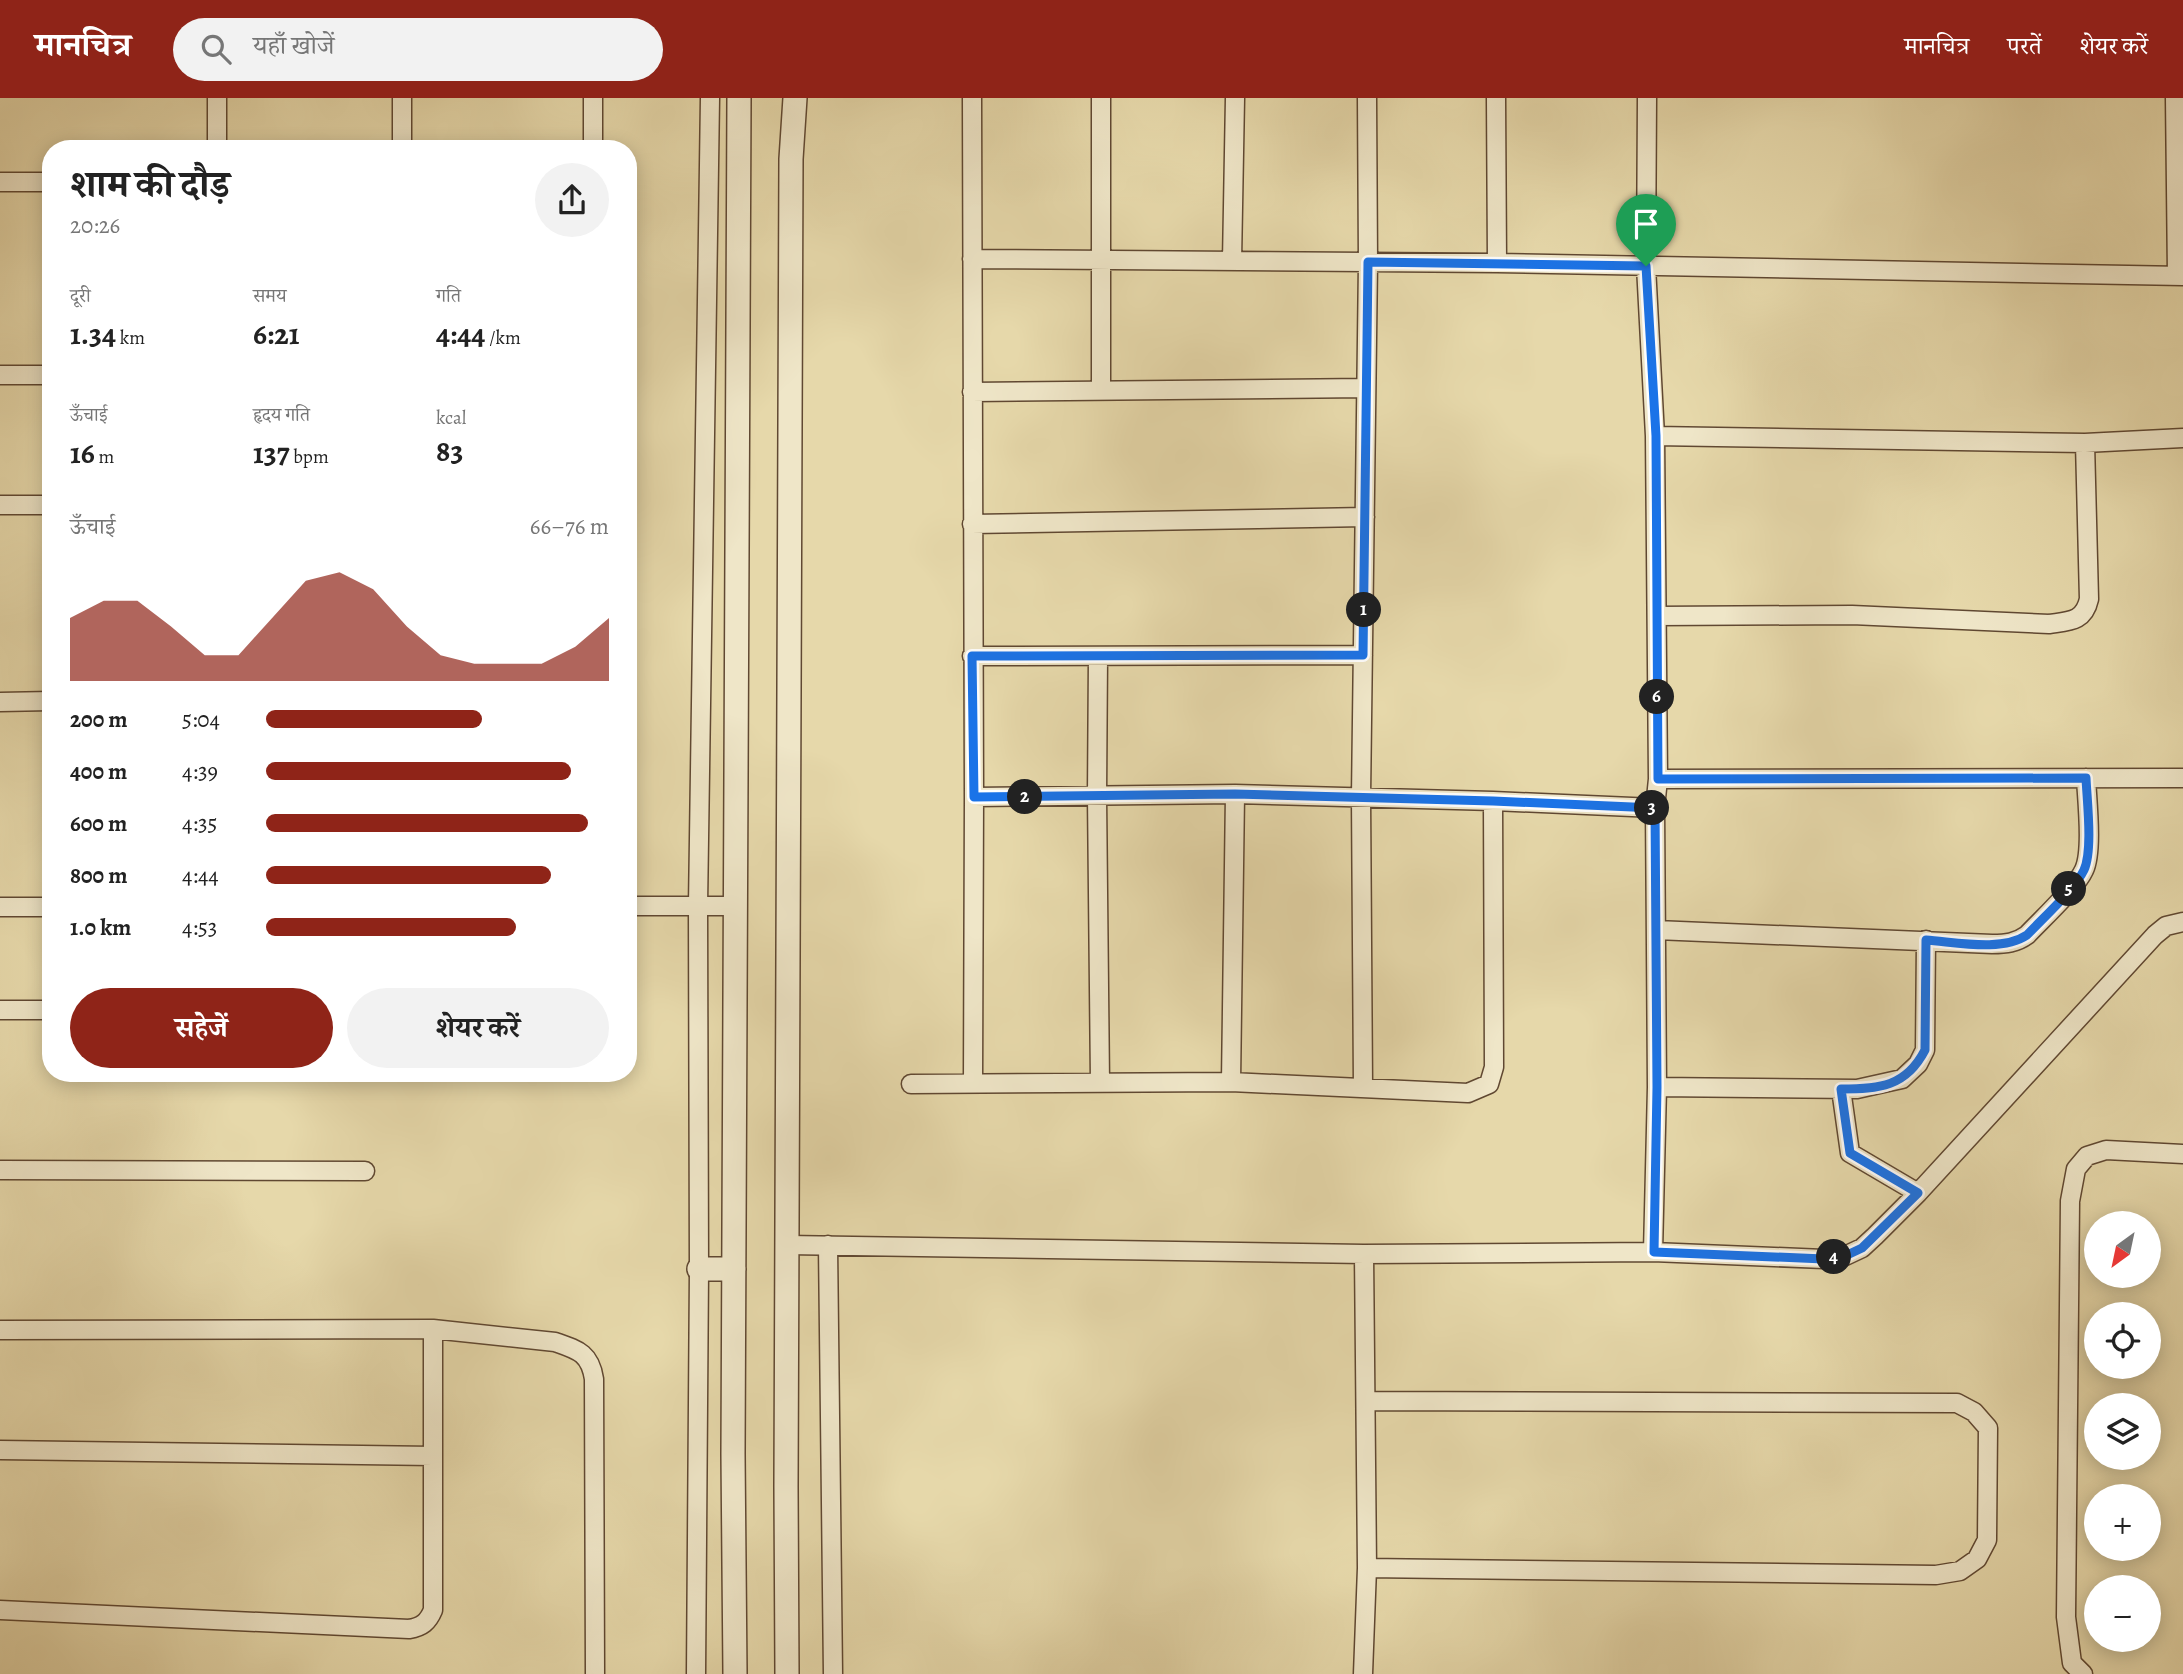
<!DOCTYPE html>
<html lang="hi">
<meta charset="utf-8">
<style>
:root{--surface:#fff;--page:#f2f2f2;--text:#222;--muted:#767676;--accent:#8f2418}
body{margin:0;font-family:Alegreya,"Noto Serif Devanagari",serif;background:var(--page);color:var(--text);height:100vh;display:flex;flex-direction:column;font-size:26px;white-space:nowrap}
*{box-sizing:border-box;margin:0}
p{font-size:23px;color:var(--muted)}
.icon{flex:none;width:38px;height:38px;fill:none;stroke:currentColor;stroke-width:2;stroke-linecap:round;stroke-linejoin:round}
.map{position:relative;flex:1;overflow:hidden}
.panel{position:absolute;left:42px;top:42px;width:595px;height:942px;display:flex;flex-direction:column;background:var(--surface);border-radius:28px;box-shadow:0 4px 18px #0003}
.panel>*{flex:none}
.needle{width:46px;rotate:213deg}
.buttons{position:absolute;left:2084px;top:1113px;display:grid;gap:14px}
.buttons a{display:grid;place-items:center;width:77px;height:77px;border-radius:50%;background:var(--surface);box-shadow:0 4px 18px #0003;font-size:35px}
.pin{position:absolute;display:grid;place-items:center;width:60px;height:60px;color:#fff;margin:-72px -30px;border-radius:50% 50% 50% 0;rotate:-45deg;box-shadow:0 0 7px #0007}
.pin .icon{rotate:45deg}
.km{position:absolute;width:35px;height:35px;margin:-18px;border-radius:50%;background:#222;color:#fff;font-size:19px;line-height:35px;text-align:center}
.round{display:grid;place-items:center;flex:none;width:74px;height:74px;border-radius:37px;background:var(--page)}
.overview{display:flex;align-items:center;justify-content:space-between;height:119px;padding:0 28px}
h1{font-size:38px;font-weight:700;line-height:52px}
.figures{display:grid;grid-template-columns:repeat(3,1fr);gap:10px;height:119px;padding:7px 28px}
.figures div{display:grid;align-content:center}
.figures b{font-size:30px;font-weight:700}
.figures small{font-size:19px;font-weight:400}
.figures p{font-size:19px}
.chart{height:196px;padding:14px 28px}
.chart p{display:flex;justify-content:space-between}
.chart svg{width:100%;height:126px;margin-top:7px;fill:var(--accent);opacity:.7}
.button{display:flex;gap:14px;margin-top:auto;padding:14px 28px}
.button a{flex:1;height:80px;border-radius:42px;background:var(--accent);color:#fff;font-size:28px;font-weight:700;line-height:80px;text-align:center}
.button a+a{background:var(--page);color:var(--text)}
ul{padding:0 28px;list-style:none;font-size:23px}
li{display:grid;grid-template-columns:112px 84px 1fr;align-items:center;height:52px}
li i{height:18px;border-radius:9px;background:var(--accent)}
header{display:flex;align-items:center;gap:42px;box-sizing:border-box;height:98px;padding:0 35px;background:var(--accent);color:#fff}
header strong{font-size:33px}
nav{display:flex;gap:38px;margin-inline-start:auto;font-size:24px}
.search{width:490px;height:63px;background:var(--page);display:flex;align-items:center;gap:18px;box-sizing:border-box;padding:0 24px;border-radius:38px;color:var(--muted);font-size:26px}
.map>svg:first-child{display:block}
</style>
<header>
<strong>मानचित्र</strong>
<div class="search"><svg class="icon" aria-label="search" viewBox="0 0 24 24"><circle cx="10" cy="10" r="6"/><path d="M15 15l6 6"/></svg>यहाँ खोजें</div>
<nav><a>मानचित्र</a><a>परतें</a><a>शेयर करें</a></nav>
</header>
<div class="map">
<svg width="2183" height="1576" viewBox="0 0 2183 1576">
<rect width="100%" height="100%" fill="#e6d8aa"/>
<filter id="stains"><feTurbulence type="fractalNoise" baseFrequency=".00286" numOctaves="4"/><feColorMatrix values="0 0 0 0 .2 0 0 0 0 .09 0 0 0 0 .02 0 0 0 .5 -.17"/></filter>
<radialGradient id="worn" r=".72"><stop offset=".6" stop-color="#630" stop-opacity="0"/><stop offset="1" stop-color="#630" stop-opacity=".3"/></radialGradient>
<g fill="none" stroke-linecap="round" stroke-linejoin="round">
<g stroke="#604832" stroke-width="21">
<path id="minor" d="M972,0L974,699L973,985
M1101,0V293
M1496,0L1497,165
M1647,0L1646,168L1655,338L1658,681L1655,710L1657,989L1653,1154
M2175,0L2177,178
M217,51V0
M402,51V0
M593,51V0
M0,84H51
M972,161L1497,165L2183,178
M1232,163L1235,0
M0,277H51
M972,294L1366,290
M1655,338L2085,345L2183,340
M0,407H51
M972,426L1365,419
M1657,518L1852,517L2049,526C2069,523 2084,524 2089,501L2085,345
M972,558L1363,557
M1098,558L1097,698L1100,985
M0,604L51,603
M1658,681L2183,680
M974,699L1235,696L1493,703L1655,710
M628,808H734
M0,809H51
M1656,832L1992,846C2006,846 2016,845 2027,837C2042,821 2076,790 2084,772C2093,753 2087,702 2086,680
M0,912H51
M1231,984L1235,696
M911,986L1231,984L1468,995L1489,986L1494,969L1493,703
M1363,989L1361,699L1368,164L1367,0
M1657,989L1857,991L1902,981L1918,966L1925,952L1926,842
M1841,991L1850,1055L1918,1095
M0,1072L365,1073
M787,1147L1364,1156L1653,1154L1824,1161L1845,1158L1862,1150L1875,1138L1918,1095L2155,837L2166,828L2183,824
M828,1147L833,1576
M0,1232L433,1231L555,1244C578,1252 590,1255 594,1281L595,1576
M1366,1303L1957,1305L1974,1314L1988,1330L1987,1442L1977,1461L1960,1473L1936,1477L1367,1470
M0,1352L433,1358
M0,1512L409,1531C422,1529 428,1524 433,1512V1231
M696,1576L699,1171L698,808L710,0
M1363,1576L1367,1470L1364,1156
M2083,1576L2072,1565L2066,1519L2070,1103L2076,1071L2087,1058L2106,1052L2183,1056"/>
</g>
<g stroke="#604832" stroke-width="26">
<path id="tertiary" d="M699,1171H734
M735,1576L733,1356L739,0
M787,1576L786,1389L791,61L795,0"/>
</g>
<use href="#minor" stroke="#efe6c8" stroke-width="18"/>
<use href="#tertiary" stroke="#efe6c8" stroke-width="23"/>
</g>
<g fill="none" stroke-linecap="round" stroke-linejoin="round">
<g stroke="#fff" stroke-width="14">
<path id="route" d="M1368,164L1646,168L1656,338L1658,681L2086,680C2087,703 2093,752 2084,772C2075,791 2043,820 2027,837C2002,854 1956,844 1926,842L1925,952C1906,989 1879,991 1841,991L1850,1055L1918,1095L1862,1150L1845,1158L1824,1161L1654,1154L1657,989L1655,710L1493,703L1235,696L974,699L972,558L1363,557Z"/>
</g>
<use href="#route" stroke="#1a73e8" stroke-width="9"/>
</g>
<rect width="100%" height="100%" filter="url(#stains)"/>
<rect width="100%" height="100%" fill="url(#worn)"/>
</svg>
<div class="buttons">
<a><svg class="needle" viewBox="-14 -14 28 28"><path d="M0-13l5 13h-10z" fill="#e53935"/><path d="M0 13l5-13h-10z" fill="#767676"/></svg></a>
<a><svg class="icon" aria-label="locate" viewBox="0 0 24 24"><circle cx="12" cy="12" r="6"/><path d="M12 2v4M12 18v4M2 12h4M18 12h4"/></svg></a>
<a><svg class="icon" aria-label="layers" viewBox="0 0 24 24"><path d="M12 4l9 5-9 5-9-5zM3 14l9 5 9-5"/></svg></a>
<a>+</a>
<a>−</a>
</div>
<div class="pin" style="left:1646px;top:168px;background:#1e9e55"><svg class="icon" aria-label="arrive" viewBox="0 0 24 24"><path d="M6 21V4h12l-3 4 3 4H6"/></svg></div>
<b class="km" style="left:1364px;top:512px">1</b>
<b class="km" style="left:1025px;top:699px">2</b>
<b class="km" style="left:1652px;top:710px">3</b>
<b class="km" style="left:1834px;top:1159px">4</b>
<b class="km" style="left:2069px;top:791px">5</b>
<b class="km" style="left:1657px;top:599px">6</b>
<section class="panel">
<div class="overview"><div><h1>शाम की दौड़</h1><p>20:26</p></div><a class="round"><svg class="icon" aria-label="share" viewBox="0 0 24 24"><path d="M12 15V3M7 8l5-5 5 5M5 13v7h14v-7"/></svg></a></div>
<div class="figures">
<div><p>दूरी</p><b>1.34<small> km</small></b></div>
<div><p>समय</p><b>6:21</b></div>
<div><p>गति</p><b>4:44<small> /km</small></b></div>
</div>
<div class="figures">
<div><p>ऊँचाई</p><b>16<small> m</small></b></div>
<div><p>हृदय गति</p><b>137<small> bpm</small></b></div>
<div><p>kcal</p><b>83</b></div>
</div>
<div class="chart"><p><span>ऊँचाई</span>66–76 m</p>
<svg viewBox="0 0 160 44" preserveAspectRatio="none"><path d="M0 44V22L10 16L20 16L30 25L40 35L50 35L60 22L70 9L80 6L90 12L100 25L110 35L120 38L130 38L140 38L150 32L160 22V44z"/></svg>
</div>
<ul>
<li><b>200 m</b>5:04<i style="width:63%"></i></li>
<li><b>400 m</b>4:39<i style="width:89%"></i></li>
<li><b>600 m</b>4:35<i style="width:94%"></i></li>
<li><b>800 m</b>4:44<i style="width:83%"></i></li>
<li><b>1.0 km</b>4:53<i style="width:73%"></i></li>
</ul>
<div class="button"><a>सहेजें</a><a>शेयर करें</a></div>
</section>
</div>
